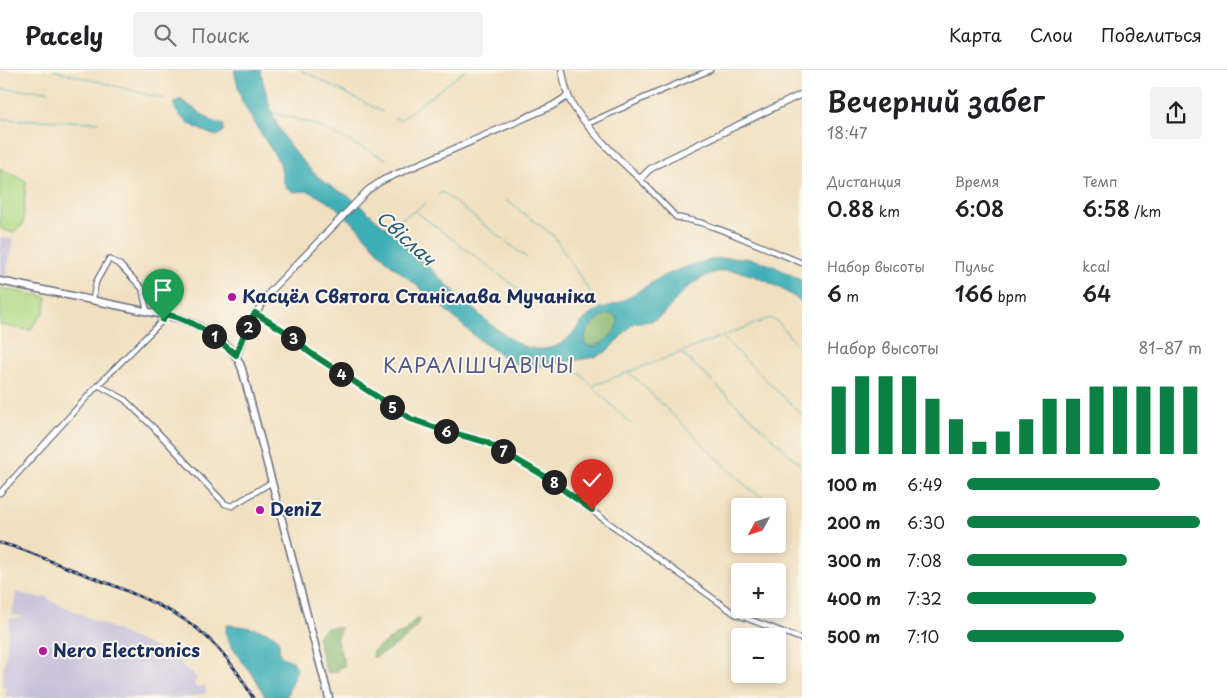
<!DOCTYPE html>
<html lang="ru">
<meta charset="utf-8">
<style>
:root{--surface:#fff;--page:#f2f2f2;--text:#202124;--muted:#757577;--line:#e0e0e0;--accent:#0b8043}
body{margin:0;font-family:"Playpen Sans",sans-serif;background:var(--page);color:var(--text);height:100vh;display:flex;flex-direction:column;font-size:19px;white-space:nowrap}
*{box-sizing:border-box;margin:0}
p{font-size:16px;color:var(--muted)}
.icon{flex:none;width:28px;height:28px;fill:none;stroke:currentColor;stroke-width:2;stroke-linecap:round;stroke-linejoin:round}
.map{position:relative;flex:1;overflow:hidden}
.panel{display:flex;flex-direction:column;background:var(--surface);width:425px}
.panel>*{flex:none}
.needle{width:32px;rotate:230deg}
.fabs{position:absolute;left:731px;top:428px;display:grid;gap:10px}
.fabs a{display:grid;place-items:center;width:55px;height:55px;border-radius:5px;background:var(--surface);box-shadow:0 2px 8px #0003;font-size:25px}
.pin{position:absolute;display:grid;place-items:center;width:42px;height:42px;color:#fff;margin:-51px -21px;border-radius:50% 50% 50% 0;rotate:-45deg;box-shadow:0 0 5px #0007}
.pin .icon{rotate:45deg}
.km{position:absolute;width:25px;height:25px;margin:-12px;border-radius:50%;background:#222;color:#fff;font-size:14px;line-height:25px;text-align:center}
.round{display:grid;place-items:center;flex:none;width:52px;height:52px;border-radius:5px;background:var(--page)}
.overview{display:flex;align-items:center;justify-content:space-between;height:85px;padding:0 25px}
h1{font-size:28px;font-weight:600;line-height:38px}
.stats{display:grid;grid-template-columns:repeat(3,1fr);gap:8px;height:85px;padding:5px 25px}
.stats div{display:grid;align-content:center}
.stats b{font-size:21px;font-weight:600}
.stats small{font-size:14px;font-weight:400}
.stats p{font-size:14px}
.chart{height:140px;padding:10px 25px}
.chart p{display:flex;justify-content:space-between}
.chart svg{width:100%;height:90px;margin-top:5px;stroke:var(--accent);stroke-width:6}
ul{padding:0 25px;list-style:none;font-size:16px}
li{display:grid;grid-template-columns:80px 60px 1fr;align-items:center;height:38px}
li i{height:12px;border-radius:6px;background:var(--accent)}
header{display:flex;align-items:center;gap:30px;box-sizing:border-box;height:70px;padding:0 25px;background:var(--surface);border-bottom:1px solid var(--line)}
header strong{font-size:24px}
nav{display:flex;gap:28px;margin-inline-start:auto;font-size:18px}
.search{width:350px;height:45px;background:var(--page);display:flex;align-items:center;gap:12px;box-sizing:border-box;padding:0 18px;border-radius:5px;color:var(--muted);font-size:19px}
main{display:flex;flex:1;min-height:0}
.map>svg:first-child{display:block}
</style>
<header>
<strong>Pacely</strong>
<div class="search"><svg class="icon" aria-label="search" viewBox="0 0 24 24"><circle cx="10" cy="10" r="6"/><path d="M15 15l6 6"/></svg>Поиск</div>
<nav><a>Карта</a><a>Слои</a><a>Поделиться</a></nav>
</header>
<main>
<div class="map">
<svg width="802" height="628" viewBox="0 0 802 628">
<rect width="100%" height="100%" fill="#fbf7ec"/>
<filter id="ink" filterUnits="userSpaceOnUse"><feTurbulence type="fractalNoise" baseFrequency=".02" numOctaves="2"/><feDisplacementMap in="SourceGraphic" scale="10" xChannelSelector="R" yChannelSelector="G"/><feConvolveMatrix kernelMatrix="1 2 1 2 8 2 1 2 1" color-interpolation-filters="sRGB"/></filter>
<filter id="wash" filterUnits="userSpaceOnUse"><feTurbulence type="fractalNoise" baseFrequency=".0096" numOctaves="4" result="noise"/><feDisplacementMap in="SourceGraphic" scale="20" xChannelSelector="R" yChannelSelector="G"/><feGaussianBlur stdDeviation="1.12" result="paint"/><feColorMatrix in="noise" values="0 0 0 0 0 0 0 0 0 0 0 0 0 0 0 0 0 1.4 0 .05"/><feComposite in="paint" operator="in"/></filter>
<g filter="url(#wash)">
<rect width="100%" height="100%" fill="#f1e0c0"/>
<path fill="#c6c0da" d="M0,167L13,169L6,206L0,205Z
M16,522L39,528H42L46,526L50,530L167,583L180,592L190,604L192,602L197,609L194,612L196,618L204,615L207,622L189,628H5L6,617L2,616L10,548H22V546L12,545Z"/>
<path fill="#aed984" stroke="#648471" d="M0,98L26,111L23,155L12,163L0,158Z
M0,218L47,227L44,242L30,260L0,255Z"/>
<path fill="#8ab972" stroke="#527468" d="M608,244H613L619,248C620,262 598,282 585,275C582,260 596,249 608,244Z
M420,548C414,567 392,577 376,587H373L372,582L396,565L405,562L415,550Z
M334,557L341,558L336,569L345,595L339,598L338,601L330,603L326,601L317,566L325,559Z"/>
<path fill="#3caeb5" stroke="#2c6e8a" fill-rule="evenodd" d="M234,0H260C267,25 272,52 288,73C300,89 314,105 330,116C336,120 344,123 350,127C365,140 381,153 396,166C434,199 466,238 508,267C518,274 530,280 543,279C572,276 571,259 590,245C600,237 614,236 624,230C638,222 650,213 663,206C674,201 686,197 698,193C741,181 764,189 802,211V232C781,218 744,195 716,202C705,205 692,214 683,222C674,230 667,243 656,249C649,254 642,250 634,253L606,282L595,287L536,297L515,294L479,270L431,227L389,193L353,153L336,137L309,121L294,122L286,118L283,110L280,93L254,53L241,29ZM608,244H613L618,248C620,262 598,282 585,275C582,260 596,249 608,244Z
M180,29L212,51L224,55L223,62L217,66C204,63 173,48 174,33Z
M227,555C237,555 272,560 277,568C284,581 271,585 293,591L297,599L286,628H265C262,621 259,613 254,607C245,594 221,570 227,555Z"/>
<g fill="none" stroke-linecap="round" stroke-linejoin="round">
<path stroke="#3caeb5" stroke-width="1" d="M53,0L165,29
M301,0L383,42
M0,19L48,21
M272,42L313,54L386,89
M395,48L400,50L466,0
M0,49L98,52
M438,125L442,122L527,188
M506,130L554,166L601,239
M416,140L426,133
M385,157L415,141L537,233
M722,267L802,345
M681,282L802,396
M571,290L575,295V298L592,316L770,248L778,252L802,281
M629,302L748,418L782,439
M592,316L631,354"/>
</g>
</g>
<g filter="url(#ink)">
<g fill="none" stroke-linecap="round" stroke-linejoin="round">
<g stroke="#666d80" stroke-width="7">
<path id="minor" d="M587,54L644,28L710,0
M640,109L676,147L702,153L727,162L802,193
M93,229L96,212L109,189L120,195L142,218L147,241
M255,243L286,262L309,282L411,349L442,360L486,372L541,404L735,544L802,569
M98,315L124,329L153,357L225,434L232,436L272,412
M0,423L98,315L163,250L165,244"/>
</g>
<g stroke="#666d80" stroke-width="8">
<path id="tertiary" d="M562,0C564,11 566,24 572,34C585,56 620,91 640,109L650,99L668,89L802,24
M237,285L250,252L270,222L368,120L383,110L552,36L568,26"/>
</g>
<g stroke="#666d80" stroke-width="9">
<path id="secondary" d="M0,211L178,248C202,255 234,274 242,299L329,628"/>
</g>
<use href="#minor" stroke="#fff" stroke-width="4.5"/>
<use href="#tertiary" stroke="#fff" stroke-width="5.5"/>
<use href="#secondary" stroke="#fff" stroke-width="6"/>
<g stroke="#1b2f5e" stroke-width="3">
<path id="rail" d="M0,473C23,478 46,490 68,498C102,511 146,527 177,545C210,564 235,595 253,628"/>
</g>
<use href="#rail" stroke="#fbf7ec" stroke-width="1" stroke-dasharray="4" stroke-linecap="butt"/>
</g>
</g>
<g fill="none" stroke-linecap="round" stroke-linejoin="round" filter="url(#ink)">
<g stroke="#fff" stroke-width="10">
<path id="route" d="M163,250L165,244C198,252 211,264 236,285L244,264L255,243L286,262L309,282L411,349L442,360L486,372L541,404L592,440"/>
</g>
<use href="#route" stroke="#0b8043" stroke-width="6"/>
</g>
<g fill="#b5179e" stroke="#fbf7ec" stroke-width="2">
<circle cx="232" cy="227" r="5"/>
<circle cx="260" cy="440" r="5"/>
<circle cx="43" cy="581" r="5"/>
</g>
<g text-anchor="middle" stroke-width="4" stroke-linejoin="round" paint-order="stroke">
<g font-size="18" font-weight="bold" fill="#1b2f5e" stroke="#fbf7ec" text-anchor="start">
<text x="242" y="233">Касцёл Святога Станіслава Мучаніка</text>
<text x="270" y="446">DeniZ</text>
<text x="53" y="587">Nero Electronics</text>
</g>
<g font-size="19" font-style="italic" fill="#275b7c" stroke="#fbf7ec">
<text transform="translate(406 168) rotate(42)" y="7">Свіслач</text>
</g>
<g font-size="20" letter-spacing="1" fill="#565a87" stroke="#fbf7ec">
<text x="479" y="303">КАРАЛІШЧАВІЧЫ</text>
</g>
</g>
</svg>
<div class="fabs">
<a><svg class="needle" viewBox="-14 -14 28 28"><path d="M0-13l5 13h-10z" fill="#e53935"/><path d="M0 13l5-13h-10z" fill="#757577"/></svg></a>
<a>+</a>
<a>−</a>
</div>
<div class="pin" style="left:163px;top:250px;background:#1e9e55"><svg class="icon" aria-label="arrive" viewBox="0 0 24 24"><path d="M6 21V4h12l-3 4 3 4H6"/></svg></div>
<div class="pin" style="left:592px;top:440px;background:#d93025"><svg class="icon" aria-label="check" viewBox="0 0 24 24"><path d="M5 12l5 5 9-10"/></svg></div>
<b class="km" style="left:214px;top:266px">1</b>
<b class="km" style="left:248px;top:257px">2</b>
<b class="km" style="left:293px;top:268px">3</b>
<b class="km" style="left:341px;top:304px">4</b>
<b class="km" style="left:392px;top:337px">5</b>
<b class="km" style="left:446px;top:361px">6</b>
<b class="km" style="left:503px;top:381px">7</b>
<b class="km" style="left:554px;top:412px">8</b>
</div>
<section class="panel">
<div class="overview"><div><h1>Вечерний забег</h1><p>18:47</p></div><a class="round"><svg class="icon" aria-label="share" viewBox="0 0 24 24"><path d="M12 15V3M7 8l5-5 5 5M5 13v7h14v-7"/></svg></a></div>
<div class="stats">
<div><p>Дистанция</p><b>0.88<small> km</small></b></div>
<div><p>Время</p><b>6:08</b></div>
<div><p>Темп</p><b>6:58<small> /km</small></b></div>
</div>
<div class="stats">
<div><p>Набор высоты</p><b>6<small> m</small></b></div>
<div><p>Пульс</p><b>166<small> bpm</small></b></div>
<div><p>kcal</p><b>64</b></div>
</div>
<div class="chart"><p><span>Набор высоты</span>81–87 m</p>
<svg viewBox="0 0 160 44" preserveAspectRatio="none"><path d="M5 44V11M15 44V6M25 44V6M35 44V6M45 44V17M55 44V27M65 44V38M75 44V33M85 44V27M95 44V17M105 44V17M115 44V11M125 44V11M135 44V11M145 44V11M155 44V11"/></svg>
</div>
<ul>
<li><b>100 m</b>6:49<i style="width:82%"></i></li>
<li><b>200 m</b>6:30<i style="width:99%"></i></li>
<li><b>300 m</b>7:08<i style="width:68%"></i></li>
<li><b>400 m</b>7:32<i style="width:55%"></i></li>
<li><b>500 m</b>7:10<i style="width:67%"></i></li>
</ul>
</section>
</main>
